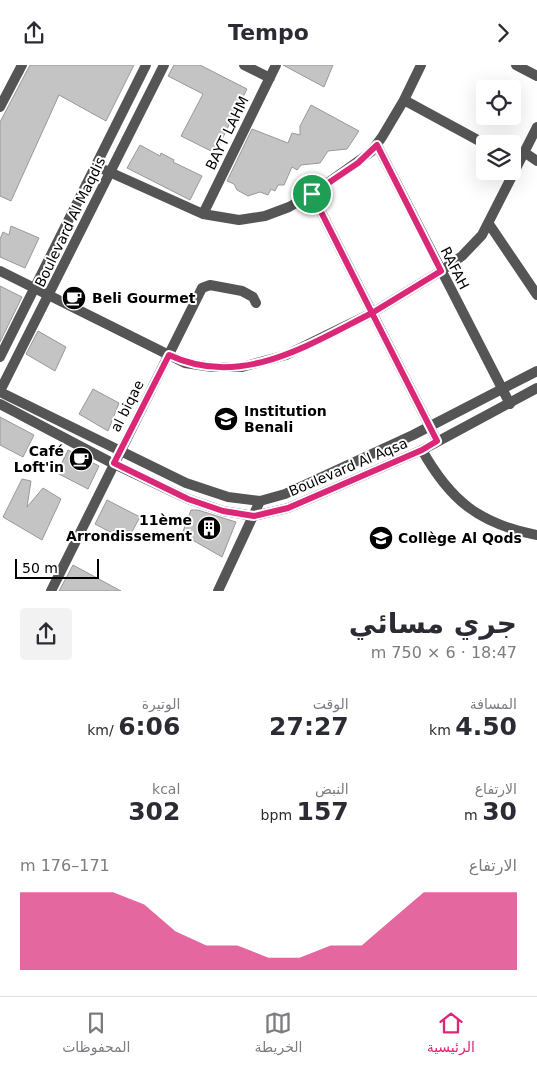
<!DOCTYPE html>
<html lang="ar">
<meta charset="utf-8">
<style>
:root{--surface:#fff;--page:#f2f2f3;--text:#2b2b33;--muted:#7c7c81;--line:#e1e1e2;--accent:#db2777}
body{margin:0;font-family:"DejaVu Sans",Vazirmatn,sans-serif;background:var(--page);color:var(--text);direction:rtl;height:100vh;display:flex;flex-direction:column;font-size:19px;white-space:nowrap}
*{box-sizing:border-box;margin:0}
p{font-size:16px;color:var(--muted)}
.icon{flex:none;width:28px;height:28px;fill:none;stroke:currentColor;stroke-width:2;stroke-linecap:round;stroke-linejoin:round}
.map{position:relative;height:526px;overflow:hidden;direction:ltr}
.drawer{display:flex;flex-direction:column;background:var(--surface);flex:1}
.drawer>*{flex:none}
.fabs{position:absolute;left:476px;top:15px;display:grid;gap:10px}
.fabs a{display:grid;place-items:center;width:45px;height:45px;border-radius:5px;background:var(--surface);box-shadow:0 5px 20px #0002;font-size:25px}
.scale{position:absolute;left:15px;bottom:12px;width:84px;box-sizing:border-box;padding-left:5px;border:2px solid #000;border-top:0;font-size:14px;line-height:18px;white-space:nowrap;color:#000;-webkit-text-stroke:4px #fff;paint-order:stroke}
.pin{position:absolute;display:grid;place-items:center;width:42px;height:42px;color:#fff;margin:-21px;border:2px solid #fff;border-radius:50%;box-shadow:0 1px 5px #0007}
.round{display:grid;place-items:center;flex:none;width:52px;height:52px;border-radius:5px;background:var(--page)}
.overview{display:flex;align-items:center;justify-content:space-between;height:85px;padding:0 20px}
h1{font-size:28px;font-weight:600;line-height:38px}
.metrics{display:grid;grid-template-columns:repeat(3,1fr);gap:8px;height:85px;padding:5px 20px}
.metrics div{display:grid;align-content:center}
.metrics b{font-size:25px;font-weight:600}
.metrics small{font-size:14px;font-weight:400}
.metrics p{font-size:14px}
.chart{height:140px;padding:10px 20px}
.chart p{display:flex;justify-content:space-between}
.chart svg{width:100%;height:90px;margin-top:5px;fill:var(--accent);opacity:.7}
header{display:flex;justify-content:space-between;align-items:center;height:65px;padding:0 20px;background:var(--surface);font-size:22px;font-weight:600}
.tabs{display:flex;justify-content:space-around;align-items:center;height:70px;border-top:1px solid var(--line);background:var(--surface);font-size:14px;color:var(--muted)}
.tabs a{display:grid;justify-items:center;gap:2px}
.tabs .selected{color:var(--accent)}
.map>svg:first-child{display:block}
</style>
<header><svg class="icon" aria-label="forward" viewBox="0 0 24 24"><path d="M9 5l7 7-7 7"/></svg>Tempo<svg class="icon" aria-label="share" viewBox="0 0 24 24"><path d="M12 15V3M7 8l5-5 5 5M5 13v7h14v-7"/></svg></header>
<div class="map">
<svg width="537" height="526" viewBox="0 0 537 526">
<rect width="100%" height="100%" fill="#fff"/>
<path fill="#c4c4c4" stroke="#999" d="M30,0H134L106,56L59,30L11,136L0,131V57Z
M174,0H200L247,24L215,88L181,71L203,29L168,11Z
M283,0H333L324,22Z
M311,40L359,66L347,84L328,86L320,98L301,100L297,105L292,102L284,120H278L275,126L271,124L268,130L260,127L248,131L237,125L234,119L227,116L252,64L288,78L292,68L300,70V61Z
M140,80L160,91L161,88L174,95L173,97L202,111L190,135L127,103Z
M11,161L39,173L25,203L0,192V174L3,167L9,170Z
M0,221L22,232L0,277Z
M38,266L66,282L55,306L26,289Z
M93,324L119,338L108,366L79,349Z
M0,352L34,370L23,392L0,380Z
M68,385L99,401L88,424L57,408Z
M22,414L31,416L27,442L43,423L61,434L42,475L3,452Z
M107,435L140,452L127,476L95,459Z
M191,445H198L236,457L222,492L182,469Z
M73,500L121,526H59Z"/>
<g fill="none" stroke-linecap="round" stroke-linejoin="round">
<path stroke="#555" stroke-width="10" d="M244,0L270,13
M516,0L537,11
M404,35L485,79
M0,42L22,0
M377,80L510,339
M524,87L537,96
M96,101L203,149L239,155L265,151L289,142L312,129L371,87L382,72L404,35L421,0
M312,129L437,376
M203,149L276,0
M489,159L537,230
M0,206L185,298L212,302H242L286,290L372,248L441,206L462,191L482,170L537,62
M422,385C450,435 479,459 537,470
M51,526L202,223L210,220L242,226L253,232L256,238
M218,526L260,436"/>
<path stroke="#555" stroke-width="10" d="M0,292L146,0
M0,326L164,0
M0,327L186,418L228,432L260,436L285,429L413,370L537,306
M0,339L114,399L188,434L223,446L254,451L288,443L422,385L537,323"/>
</g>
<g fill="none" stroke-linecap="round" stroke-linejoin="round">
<g stroke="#fff" stroke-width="10">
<path id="route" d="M312,129L372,248C308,280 241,324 169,290L114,398L188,434L223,446L254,451L288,443L422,385L437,376L372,248L441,206L377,80L358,98L312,129"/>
</g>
<use href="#route" stroke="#db2777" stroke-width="6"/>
</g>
<defs>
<g id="cafe-disc" transform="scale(1.25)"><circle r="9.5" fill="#000" stroke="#fff"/><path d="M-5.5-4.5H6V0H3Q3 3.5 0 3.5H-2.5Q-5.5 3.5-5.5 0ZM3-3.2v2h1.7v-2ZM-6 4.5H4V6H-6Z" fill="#fff"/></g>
<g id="school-disc" transform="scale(1.25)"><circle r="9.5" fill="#000" stroke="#fff"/><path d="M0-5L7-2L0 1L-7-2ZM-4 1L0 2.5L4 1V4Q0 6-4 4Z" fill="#fff"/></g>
<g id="building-disc" transform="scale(1.25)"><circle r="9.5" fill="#000" stroke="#fff"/><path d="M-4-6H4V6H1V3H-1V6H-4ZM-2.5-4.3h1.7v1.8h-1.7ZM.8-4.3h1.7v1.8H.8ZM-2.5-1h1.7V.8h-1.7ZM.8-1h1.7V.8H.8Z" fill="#fff"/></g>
</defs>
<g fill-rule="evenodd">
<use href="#cafe-disc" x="74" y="233"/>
<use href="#school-disc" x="226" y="354"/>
<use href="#cafe-disc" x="81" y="394"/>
<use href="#building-disc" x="209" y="463"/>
<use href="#school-disc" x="381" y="473"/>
</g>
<g text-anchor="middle" stroke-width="4" stroke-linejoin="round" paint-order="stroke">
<g font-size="14" fill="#000" stroke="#fff">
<text transform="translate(227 68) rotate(-64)" y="5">BAYT LAHM</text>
<text transform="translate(70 157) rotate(-64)" y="5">Boulevard Al Maqdis</text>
<text transform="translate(455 203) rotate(63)" y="5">RAFAH</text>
<text transform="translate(127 341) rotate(-63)" y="5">al biqae</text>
<text transform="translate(348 402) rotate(-23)" y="5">Boulevard Al Aqsa</text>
</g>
<g font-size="14" font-weight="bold" fill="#000" stroke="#fff" text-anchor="start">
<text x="92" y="238">Beli Gourmet</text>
<text x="244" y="351">Institution<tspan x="244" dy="16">Benali</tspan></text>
<text x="64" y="391" text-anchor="end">Café<tspan x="64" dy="16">Loft'in</tspan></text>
<text x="192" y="460" text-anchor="end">11ème<tspan x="192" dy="16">Arrondissement</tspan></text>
<text x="398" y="478">Collège Al Qods</text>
</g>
</g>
</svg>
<div class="fabs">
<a><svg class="icon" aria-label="locate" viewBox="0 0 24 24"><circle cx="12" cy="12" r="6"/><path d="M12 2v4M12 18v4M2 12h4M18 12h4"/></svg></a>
<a><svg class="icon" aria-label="layers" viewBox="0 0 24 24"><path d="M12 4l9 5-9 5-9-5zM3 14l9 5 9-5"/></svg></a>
</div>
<div class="scale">50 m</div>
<div class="pin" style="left:312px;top:129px;background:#1e9e55"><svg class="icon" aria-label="arrive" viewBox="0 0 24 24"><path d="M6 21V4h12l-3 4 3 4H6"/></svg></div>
</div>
<section class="drawer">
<div class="overview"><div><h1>جري مسائي</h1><p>18:47 · 6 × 750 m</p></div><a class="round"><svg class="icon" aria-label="share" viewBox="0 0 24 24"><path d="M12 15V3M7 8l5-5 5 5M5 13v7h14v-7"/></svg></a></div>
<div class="metrics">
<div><p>المسافة</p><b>4.50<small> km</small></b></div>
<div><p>الوقت</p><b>27:27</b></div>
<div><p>الوتيرة</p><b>6:06<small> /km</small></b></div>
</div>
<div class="metrics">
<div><p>الارتفاع</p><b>30<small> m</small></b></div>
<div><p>النبض</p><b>157<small> bpm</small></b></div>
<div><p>kcal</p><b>302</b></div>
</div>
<div class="chart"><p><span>الارتفاع</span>171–176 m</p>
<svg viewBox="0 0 160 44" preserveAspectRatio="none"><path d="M0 44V6L10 6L20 6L30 6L40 12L50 25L60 32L70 32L80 38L90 38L100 32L110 32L120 19L130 6L140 6L150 6L160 6V44z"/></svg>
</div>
</section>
<nav class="tabs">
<a class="selected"><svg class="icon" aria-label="home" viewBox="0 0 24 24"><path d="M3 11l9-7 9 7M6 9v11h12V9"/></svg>الرئيسية</a>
<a><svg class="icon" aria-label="map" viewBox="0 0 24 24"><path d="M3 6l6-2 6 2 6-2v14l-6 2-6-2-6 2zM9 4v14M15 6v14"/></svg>الخريطة</a>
<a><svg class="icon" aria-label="saved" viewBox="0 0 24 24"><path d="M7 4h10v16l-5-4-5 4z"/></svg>المحفوظات</a>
</nav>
